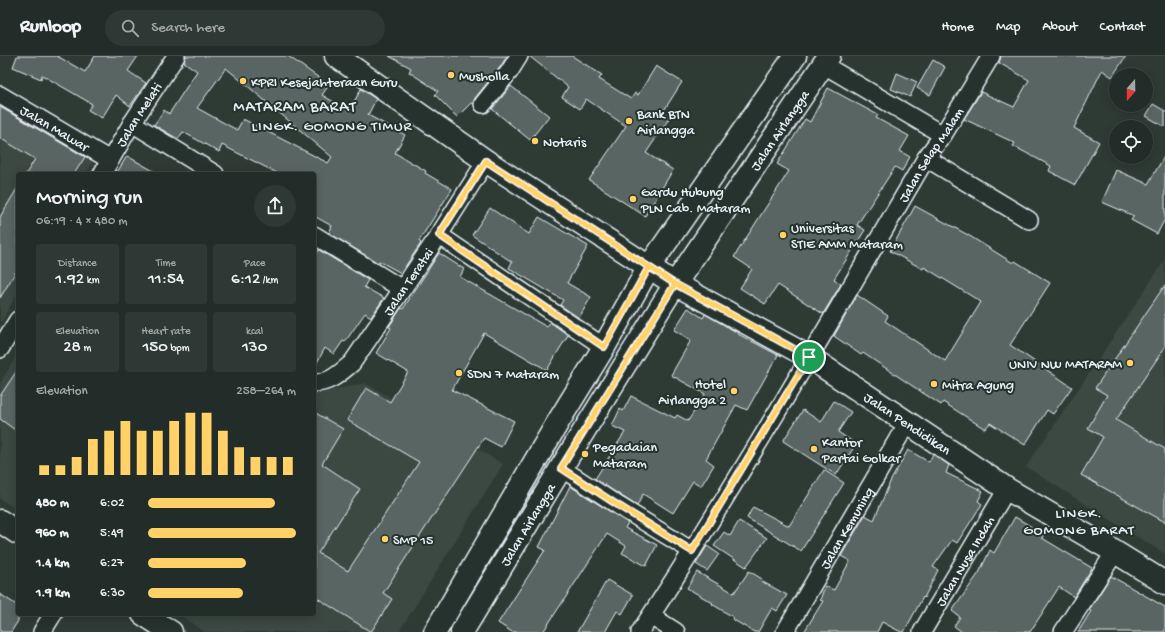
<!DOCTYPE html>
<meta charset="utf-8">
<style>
:root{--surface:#222c28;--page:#2e3834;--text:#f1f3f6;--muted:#a2a7a8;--line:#3f4845;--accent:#ffd166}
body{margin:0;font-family:"Gochi Hand",sans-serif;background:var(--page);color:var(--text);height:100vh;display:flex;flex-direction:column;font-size:15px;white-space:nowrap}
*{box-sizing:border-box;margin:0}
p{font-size:13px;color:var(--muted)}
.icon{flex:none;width:22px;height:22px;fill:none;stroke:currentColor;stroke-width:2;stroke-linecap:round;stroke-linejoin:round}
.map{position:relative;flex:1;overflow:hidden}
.side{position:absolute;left:16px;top:116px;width:300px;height:444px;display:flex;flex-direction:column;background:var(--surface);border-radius:4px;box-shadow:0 2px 10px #0003,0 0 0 1px var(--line)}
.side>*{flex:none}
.needle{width:26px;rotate:200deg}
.controls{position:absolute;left:1109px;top:12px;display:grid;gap:8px}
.controls a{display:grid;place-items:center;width:44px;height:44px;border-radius:50%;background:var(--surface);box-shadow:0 2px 10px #0003,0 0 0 1px var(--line);font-size:20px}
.pin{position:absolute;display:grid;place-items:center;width:34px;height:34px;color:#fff;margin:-17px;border:2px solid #fff;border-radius:50%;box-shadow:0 1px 4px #0007}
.round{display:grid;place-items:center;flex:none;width:42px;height:42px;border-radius:21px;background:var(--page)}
.headline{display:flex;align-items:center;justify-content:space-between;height:68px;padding:0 20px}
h1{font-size:22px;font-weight:600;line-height:30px}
.metrics{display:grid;grid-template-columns:repeat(3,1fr);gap:6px;height:68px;padding:4px 20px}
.metrics div{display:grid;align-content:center;border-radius:4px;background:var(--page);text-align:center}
.metrics b{font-size:17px;font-weight:600}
.metrics small{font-size:11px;font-weight:400}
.metrics p{font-size:11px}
.chart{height:112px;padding:8px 20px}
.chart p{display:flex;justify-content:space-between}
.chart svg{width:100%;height:72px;margin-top:4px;stroke:var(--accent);stroke-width:6}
ul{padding:0 20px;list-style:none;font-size:13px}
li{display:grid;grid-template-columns:64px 48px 1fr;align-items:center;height:30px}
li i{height:10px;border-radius:5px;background:var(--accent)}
header{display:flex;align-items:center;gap:24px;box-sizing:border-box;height:56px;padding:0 20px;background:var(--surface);border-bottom:1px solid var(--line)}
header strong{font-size:19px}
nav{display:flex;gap:22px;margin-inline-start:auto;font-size:14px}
.search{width:280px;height:36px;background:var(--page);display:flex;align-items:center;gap:10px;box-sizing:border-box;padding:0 14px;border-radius:22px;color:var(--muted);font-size:15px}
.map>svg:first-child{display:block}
</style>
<header>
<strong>Runloop</strong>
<div class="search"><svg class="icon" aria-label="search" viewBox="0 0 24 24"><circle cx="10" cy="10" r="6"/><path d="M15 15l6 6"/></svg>Search here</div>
<nav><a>Home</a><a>Map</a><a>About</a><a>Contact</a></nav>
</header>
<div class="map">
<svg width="1165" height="576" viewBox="0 0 1165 576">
<rect width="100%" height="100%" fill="#2e3b35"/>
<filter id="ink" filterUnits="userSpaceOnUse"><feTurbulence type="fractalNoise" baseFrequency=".025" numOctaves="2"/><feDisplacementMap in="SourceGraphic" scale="8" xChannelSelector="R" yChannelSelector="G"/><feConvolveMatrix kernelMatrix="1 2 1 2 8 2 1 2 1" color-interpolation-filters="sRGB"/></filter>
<g filter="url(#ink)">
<path fill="#3b4843" d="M0,43L97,99L86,118H18V236L0,268Z
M1165,204V498L1026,411Z
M18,297V454L0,443V327Z
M365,327L503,408L399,576H205L179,558H314V338Z"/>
<path fill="#596563" stroke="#e8f1f8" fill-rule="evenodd" d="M17,0H57L85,16L95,0H138L128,15L146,27L130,50L116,39L102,62L88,54L92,48L42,19L41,23L13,11Z
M186,0H288L329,29L322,39L349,55L361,33L376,43L368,59L405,79L395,97L426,115L425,117L452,133L419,185L421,187L401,217L379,205L378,207L329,177L332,170L314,160V118H279L222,89L219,96L183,76L178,83L154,69L164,54L169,58L197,15L184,6ZM226,12L332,101L328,107L243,63L237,74L197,52Z
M389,0H507L501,10L475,42L473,47H471L457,61L435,39L438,35L409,16L411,12Z
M529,0H572L602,19L599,23L631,43L635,37L638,39L656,10L682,26L663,56L670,61L646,97L673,114L645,160L589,124L626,70L586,43L580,53L562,41L568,31Z
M1001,0H1126L1112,21L1102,14L1074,72L1099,86L1075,129L1049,115L1051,110L1013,90L1015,87L964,63L981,36L1014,51L1029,24L999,7Z
M933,4L945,11L930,39L917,32Z
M897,17L917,26L910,41L891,33Z
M511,30L549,60L530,84L492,53Z
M828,32L878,59L876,62L909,80L900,95L910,101L902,115L895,111L857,169L865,174L834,223L841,228L823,258L778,229L765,248L740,232L752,213L734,201L789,115L777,108L805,63L810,66Z
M1153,48L1165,55V71L1146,60Z
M0,51L85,101L74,118H26L35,103L0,82Z
M1165,99V163L1157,178L1131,164L1134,160L1102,146L1116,114L1148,128Z
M127,100L159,118H116Z
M18,131V212L0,242V161Z
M915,150L968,179L1013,207L1015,205L1050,227L1010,289L1072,331L1053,358L1047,354L1025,389L990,367L985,373L943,346L941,349L863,297L861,299L834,280L857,239L888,260L885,265L945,305L981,246L924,211L923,213L890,195Z
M490,152L529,178L539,161L588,190L567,227L591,241L579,262L560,249L563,244L509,212L512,206L472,179Z
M319,194L368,224L364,231L384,242L371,261L365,257L345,286L343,285L334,298L325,292L314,312V202Z
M439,197L464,213L460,221L547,271L550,266L568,279L547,314L484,277L452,334L514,365L501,391L484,382L383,537L392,543L371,576L314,540V356L343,373L322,408L360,433L318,497L348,515L419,406L347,364L366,332L390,346L408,316L376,297L391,272L389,271L401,252L403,253Z
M1165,229V291L1116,364L1165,393V466L1081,419L1103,381L1088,372L1107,339L1095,332Z
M688,252L703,262L705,258L738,277V278L778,299L747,354L736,349L706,403L714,409L701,430L693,425L673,457L643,438L637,450L595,423L625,376L612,370L620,353L623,355L631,340L675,362L677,359L688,365L705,338L671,319L691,284L674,274Z
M18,313V376L0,363V340Z
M834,345L851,356L838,376L856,388L836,419L783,385L803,354L821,366Z
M908,394L929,406L933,398L949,409L946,417L983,435L978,445L982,448L957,487L952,484L933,511L938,514L924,542L923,541L904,576H901L882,566L877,576H804L823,545L820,544L825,530L834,534L850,505L841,500L865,459L874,464L891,424Z
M824,414L844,427L801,495L747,462L753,451L789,470Z
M570,430L628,467L625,472L657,489L646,510L622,497L626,490L607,478L543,576H512L498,567L545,494L539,491Z
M1015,461L1044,478L1042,482L1092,512L1074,541L1059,531L1030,576H962L954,570L960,561L952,555L979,517L990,494L994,497Z
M739,465L767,482L746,511L714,490L724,476L730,480Z
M707,490L719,498L707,515L696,508Z
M749,515L762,523L761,525L787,539L777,555L772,552L758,576H754L732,563L733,561L712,548L713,547L687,532L697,516L734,537Z
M1111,520L1165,551V576H1078L1091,555L1089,554Z
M607,524L633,539L622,558L617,555L605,576H577Z
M0,538L18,550V565L11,576H0Z"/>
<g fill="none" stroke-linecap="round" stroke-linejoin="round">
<g stroke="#e8f1f8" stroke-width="20">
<g id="street">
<path d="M824,9L943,79"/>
<path id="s1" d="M0,39L110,104"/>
<path d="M483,48L509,16L519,0"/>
<path d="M132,67L215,118"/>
<path d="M926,102L1029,164"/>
<path id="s2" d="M102,118L132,67L176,0"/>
<path d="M314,179L402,233"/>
<path d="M439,179L604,291"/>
<path d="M0,293L18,264"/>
<path id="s3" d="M314,327C330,327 340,317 352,307L439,179L486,105"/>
<path d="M561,412L619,450L692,495"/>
<path d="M651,560L676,576"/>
<path d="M42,576L53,558"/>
<path id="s4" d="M640,576C741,422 833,261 926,102L943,79L991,0"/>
<path id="s5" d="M785,576L899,381L909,368"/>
<path id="s6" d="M922,576L1007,433"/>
<path d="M1063,576L1115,496"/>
</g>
</g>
<g stroke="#e8f1f8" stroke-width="25">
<g id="secondary">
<path id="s7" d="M336,0L486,105L649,211L675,228L809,301L1007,433L1115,496L1165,527"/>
<path d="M435,576L558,366L604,291L649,211L795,0"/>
<path id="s8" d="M462,576L561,412L675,228L829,0"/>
</g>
</g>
<g stroke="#e8f1f8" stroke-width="25">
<path id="primary" d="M0,465L18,477
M143,558L171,576"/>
</g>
<use href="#street" stroke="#26332d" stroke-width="17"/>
<use href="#secondary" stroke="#26332d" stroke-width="22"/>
<use href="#primary" stroke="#26332d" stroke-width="22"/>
</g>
</g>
<g fill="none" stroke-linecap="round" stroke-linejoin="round" filter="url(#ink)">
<g stroke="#fff" stroke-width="8">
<path id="route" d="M809,301L675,228L649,211L604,291L439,179L486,105L675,228L561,412L619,450L692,495L809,301"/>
</g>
<use href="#route" stroke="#ffd166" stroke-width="5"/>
</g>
<g fill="#ffd166" stroke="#26332d" stroke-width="1.5">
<circle cx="451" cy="19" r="4"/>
<circle cx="243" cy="25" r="4"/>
<circle cx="629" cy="65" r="4"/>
<circle cx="535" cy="85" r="4"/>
<circle cx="633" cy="143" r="4"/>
<circle cx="783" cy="179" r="4"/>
<circle cx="1130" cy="307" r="4"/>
<circle cx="459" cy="317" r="4"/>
<circle cx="934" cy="328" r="4"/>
<circle cx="734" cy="335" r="4"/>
<circle cx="814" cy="393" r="4"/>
<circle cx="585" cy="398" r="4"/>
<circle cx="385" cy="483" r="4"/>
</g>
<g text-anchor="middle" stroke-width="4" stroke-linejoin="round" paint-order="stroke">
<g font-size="14" fill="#e8f1f8" stroke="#26332d" text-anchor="start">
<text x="459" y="24">Musholla</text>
<text x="251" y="30">KPRI Kesejahteraan Guru</text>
<text x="637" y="62">Bank BTN<tspan x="637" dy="16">Airlangga</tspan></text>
<text x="543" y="90">Notaris</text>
<text x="641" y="140">Gardu Hubung<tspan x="641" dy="16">PLN Cab. Mataram</tspan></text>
<text x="791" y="176">Universitas<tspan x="791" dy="16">STIE AMM Mataram</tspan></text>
<text x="1122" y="312" text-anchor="end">UNIV NW MATARAM</text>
<text x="467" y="322">SDN 7 Mataram</text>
<text x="726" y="332" text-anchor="end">Hotel<tspan x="726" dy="16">Airlangga 2</tspan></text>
<text x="942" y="333">Mitra Agung</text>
<text x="822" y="390">Kantor<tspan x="822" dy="16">Partai Golkar</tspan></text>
<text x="593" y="395">Pegadaian<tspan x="593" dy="16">Mataram</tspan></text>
<text x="393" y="488">SMP 15</text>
</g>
<g font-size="14" fill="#e8f1f8" stroke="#26332d">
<text dy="5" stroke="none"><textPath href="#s2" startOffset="70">Jalan Melati</textPath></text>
<text dy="5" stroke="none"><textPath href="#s1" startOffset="64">Jalan Mawar</textPath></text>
<text dy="5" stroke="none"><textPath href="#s8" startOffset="594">Jalan Airlangga</textPath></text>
<text dy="5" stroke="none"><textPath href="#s4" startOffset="559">Jalan Selap Malam</textPath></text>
<text dy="5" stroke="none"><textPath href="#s3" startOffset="143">Jalan Teratai</textPath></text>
<text dy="5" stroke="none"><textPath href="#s7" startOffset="680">Jalan Pendidikan</textPath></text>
<text dy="5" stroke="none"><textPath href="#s8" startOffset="126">Jalan Airlangga</textPath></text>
<text dy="5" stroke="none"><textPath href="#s5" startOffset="121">Jalan Kemuning</textPath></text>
<text dy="5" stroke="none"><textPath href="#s6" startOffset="83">Jalan Nusa Indah</textPath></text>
</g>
<g font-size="15" letter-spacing="1" fill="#e8f1f8" stroke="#26332d">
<text x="332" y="74">LINGK. GOMONG TIMUR</text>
<text x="1079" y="461">LINGK.<tspan x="1079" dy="17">GOMONG BARAT</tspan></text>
</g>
<g font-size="16" letter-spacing="1" fill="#e8f1f8" stroke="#26332d">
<text x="295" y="55">MATARAM BARAT</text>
</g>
</g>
</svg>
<div class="controls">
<a><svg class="needle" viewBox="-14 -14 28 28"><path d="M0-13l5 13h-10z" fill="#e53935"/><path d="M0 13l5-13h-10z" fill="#a2a7a8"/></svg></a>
<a><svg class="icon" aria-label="locate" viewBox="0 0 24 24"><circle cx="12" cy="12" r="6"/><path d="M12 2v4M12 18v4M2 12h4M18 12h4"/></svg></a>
</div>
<div class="pin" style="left:809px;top:301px;background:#1e9e55"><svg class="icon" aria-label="arrive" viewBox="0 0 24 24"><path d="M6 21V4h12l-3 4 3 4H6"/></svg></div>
<section class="side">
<div class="headline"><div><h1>Morning run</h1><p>06:19 · 4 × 480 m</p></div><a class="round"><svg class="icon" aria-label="share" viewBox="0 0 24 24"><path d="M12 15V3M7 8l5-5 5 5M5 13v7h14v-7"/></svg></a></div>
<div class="metrics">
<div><p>Distance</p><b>1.92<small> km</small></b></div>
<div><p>Time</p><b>11:54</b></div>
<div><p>Pace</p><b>6:12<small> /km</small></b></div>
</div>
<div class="metrics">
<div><p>Elevation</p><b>28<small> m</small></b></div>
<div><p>Heart rate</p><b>150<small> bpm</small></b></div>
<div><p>kcal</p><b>130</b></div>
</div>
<div class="chart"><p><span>Elevation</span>258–264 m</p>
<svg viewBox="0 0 160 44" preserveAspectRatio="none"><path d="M5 44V38M15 44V38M25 44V33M35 44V22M45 44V17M55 44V11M65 44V17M75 44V17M85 44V11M95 44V6M105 44V6M115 44V17M125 44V27M135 44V33M145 44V33M155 44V33"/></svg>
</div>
<ul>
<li><b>480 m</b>6:02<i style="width:86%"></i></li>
<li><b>960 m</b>5:49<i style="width:100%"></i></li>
<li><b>1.4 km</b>6:27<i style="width:66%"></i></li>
<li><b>1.9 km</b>6:30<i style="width:64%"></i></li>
</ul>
</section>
</div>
